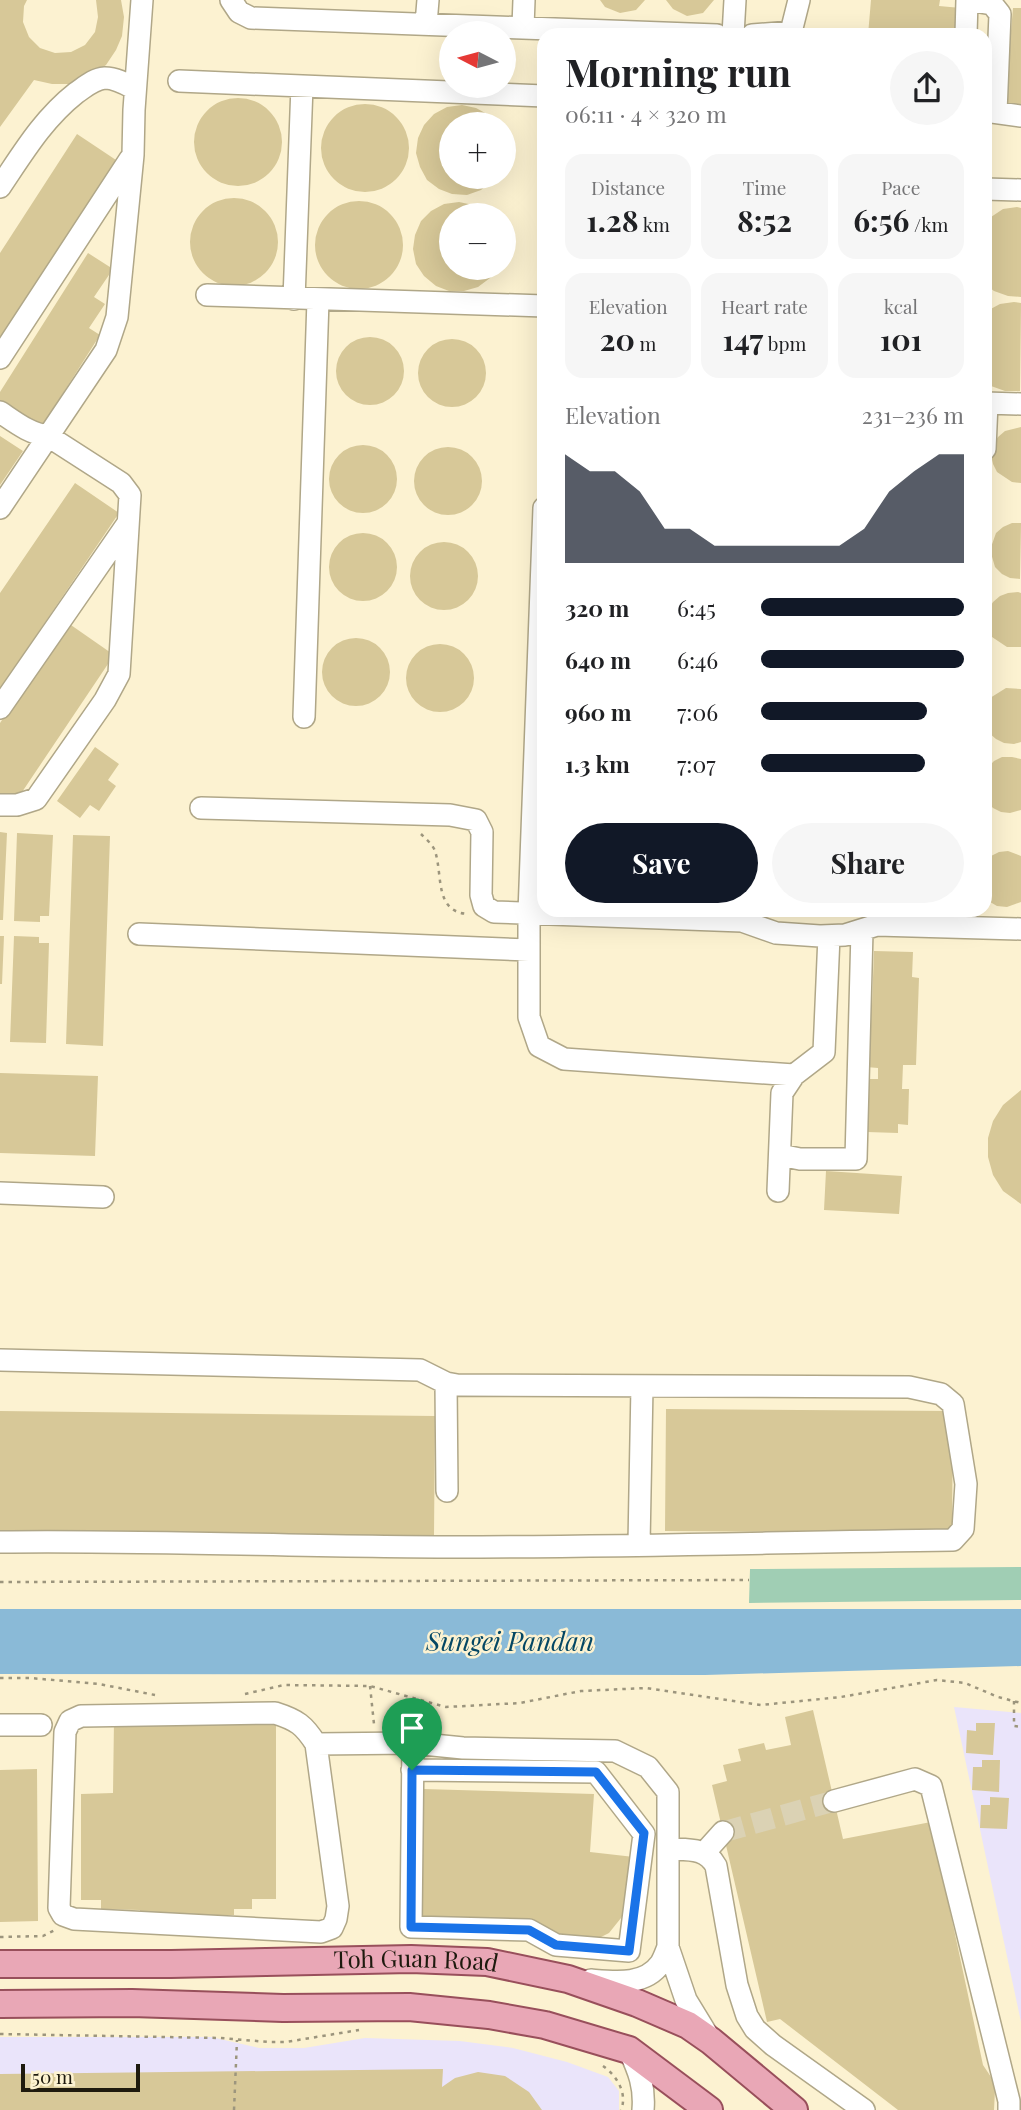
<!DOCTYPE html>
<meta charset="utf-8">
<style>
:root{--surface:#fff;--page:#f6f6f6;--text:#202124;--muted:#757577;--accent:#111827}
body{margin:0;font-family:"Playfair Display",serif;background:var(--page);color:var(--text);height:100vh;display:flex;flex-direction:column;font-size:26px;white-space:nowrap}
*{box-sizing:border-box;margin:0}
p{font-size:23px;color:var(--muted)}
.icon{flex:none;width:38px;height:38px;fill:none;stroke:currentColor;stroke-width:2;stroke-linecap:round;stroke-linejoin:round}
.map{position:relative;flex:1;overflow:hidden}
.drawer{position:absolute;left:537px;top:28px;width:455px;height:889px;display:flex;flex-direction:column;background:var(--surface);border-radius:21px;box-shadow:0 7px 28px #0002}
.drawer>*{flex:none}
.needle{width:46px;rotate:276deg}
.controls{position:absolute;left:439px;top:21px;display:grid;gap:14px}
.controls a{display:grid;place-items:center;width:77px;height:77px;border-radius:50%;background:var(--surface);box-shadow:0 7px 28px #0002;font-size:35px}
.scale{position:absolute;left:21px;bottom:18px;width:119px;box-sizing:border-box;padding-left:7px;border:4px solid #1e1a0e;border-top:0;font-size:19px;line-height:24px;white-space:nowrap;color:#1e1a0e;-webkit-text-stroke:5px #fcf2d1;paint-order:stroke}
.pin{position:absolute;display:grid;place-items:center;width:60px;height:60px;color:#fff;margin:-72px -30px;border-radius:50% 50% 50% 0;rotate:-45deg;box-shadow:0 0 7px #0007}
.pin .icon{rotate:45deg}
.round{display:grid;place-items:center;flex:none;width:74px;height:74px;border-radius:37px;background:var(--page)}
.head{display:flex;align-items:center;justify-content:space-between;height:119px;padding:0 28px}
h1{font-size:38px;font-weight:700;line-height:52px}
.figures{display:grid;grid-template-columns:repeat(3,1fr);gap:10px;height:119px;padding:7px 28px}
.figures div{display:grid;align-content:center;border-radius:18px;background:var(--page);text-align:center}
.figures b{font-size:30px;font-weight:700}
.figures small{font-size:19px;font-weight:400}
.figures p{font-size:19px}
.chart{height:196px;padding:14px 28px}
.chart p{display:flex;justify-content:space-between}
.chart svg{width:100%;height:126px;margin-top:7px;fill:var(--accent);opacity:.7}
.action{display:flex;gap:14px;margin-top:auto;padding:14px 28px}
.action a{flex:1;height:80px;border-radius:42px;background:var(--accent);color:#fff;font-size:28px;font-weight:700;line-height:80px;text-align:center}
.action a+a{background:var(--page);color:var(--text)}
ul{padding:0 28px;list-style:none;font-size:23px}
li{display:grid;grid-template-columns:112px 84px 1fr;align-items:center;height:52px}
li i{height:18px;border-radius:9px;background:var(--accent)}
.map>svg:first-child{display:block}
</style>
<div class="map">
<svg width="1021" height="2110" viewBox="0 0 1021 2110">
<rect width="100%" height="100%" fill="#fcf2d1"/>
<path fill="#eae4fa" d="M954,1707L1021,1713V2022Z
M0,2037H211L259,2048H304L365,2038L460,2041L513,2048L567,2062L608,2077L619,2091V2110H0Z"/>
<path fill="#a0ceb4" d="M1021,1567V1600L749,1603L750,1569Z"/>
<path fill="#8abad7" d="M0,1609H1021V1666L705,1675L0,1674Z"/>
<path fill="#d7c898" d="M0,0H27L24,6L23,22L29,37L40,48L55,53L71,52L85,45L95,32L98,17L96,0H121L124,17L122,36L116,50L106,65L89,77L70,84H52L34,80L0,127Z
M600,0H645L636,10L620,13L605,7Z
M666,0H714L703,13L687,16L673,9Z
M871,0H940L939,6L961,8L959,35H868Z
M1013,8H1021V112L1004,111Z
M795,28L829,30L828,35H794Z
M194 142a44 44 0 1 1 88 0a44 44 0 1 1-88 0Z
M321 148a44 44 0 1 1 88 0a44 44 0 1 1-88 0Z
M462,105L476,108L489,115L497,124H452V177H496L481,190L467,195L452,194L439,189L427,180L420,167L416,153L418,138L424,125L434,114L447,107Z
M77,134L122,164L0,351V253Z
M190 242a44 44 0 1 1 88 0a44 44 0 1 1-88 0Z
M315 245a44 44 0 1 1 88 0a44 44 0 1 1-88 0Z
M459,202L473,205L489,215H452V268H497L490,278L478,287L464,291H449L436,286L424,276L416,264L413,249L415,235L421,221L431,211L444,204Z
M1017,207L1021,208V297L1008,296L994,291L985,284V221L1003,209Z
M88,253L113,269L94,297L105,304L89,328L100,335L39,431L0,406V392Z
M1014,302L1021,303L1020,391H1005L991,386L985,381V312L1000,304Z
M336 371a34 34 0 1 1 68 0a34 34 0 1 1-68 0Z
M418 373a34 34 0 1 1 68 0a34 34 0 1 1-68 0Z
M1021,427V483L1012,482L997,472L993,464L991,455L993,445L998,437L1005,431Z
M0,436L23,451L0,485Z
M329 479a34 34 0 1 1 68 0a34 34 0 1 1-68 0Z
M414 481a34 34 0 1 1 68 0a34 34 0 1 1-68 0Z
M75,483L119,513L0,689V593Z
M1012,523H1021L1020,579L1010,578L1002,574L995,567L990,550L996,533L1003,527Z
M329 567a34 34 0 1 1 68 0a34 34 0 1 1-68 0Z
M410 576a34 34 0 1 1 68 0a34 34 0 1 1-68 0Z
M1018,592L1021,593V647H1007L992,637L988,629L987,620L988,610L993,602L1000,596L1008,593Z
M68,623L114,655L14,804L0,794V723Z
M322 672a34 34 0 1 1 68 0a34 34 0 1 1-68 0Z
M406 678a34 34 0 1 1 68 0a34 34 0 1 1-68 0Z
M1006,688L1021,689V742L1014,744L1004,743L996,739L989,733L985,725L986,706L990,698Z
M95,747L119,764L108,780L116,786L99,811L90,805L80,818L57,801Z
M1002,757H1012L1021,759V810L1010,813L1001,812L993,808L985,800V770L994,761Z
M0,832L7,833L3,920H0Z
M17,833L53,835L49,916H40V922L14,921Z
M73,835L110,836L103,1046L66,1044Z
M1008,851L1021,856V902L1007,907L997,906L985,899V859L999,852Z
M0,936H4L2,984H0Z
M14,936L39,937V943H49L46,1043L10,1042Z
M874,951L913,952L912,977L919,978L916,1065H903L902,1089H909L908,1125L898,1124V1133L867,1132L869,1079H878V1068L866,1067L868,1006H872Z
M0,1073L98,1076L95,1156L0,1153Z
M1021,1090V1204L1003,1191L993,1175L988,1157V1138L993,1121L1003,1105Z
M826,1171L902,1176L899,1214L824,1210Z
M666,1409L953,1411L952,1533L665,1531Z
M0,1411L435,1416L434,1536L0,1531Z
M813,1710L843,1839L931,1822L983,2065L991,2077L995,2090L994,2110H898L780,2019L767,2022L712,1785L727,1781L723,1765L741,1761L738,1749L764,1743L766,1750L791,1745L785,1717Z
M276,1719V1899H252V1909H234V1915H140V1910L101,1909V1900H81V1794L113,1793L114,1720Z
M976,1723H995L993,1755L966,1753L967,1730L976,1731Z
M982,1760H1000L999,1792L972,1790L973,1767H982Z
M37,1769L38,1921L0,1922V1770Z
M423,1789L594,1794L590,1852L634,1857L629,1908L609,1933L597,1939L418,1922Z
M990,1797L1009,1798L1007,1829L980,1828L981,1805H990Z
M443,2069L442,2087L455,2078L478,2072L505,2076L529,2092L542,2110H0V2074Z"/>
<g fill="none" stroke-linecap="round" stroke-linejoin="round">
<path stroke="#dbd2b4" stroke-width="21" stroke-dasharray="21 10" stroke-linecap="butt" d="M723,1832L834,1801"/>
<g stroke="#b0a788" stroke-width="24">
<path id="minor" d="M231,0L239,12L251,18L717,35
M967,0L992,4L1000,14L996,112
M426,24L428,0
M523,27L524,0
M733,35L735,0
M752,35L791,32L799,0
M966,35L967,0
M179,81L544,96
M985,111L1021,116
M0,187C23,153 43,119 76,93C85,87 93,79 105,78C116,78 126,84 135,89
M985,189L1021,190
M207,295L544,306
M294,299L302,86
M0,358L130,159
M985,403L1021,404
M0,412C15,422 30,434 48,436L121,483L130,495L119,674L105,700L36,799L17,805H0
M985,449L987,403
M0,508L106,350L117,317L133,155L134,110L142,0
M544,508L529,913V1017L539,1046L564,1059L794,1075
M0,708L128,523
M304,717L318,300
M201,808L450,815L476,820L482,832L481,895L484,906L494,912L742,921L776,933L820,936L845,935L877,925L1021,929
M139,934L529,950
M780,1155L800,1159H856L862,931
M778,1191L782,1093L794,1075L824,1052L829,936
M0,1193L103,1197
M0,1360L420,1370L446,1383L457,1385L909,1387L941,1394L953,1404L966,1484L963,1529L953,1540C787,1542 621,1547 455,1547C304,1547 152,1540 0,1542
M446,1383L447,1491
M639,1544L642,1386
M275,1713C297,1720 304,1725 316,1744L338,1906L336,1919L332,1928L321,1932L74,1919L63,1915L59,1908L65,1732L70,1721L81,1716Z
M0,1725H41
M316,1744L413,1743L463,1748L615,1751L648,1767L668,1792V1947L686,2000L708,2036
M412,1770L596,1772L644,1834L629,1951L556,1945L529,1930L411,1927L413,1743
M834,1801L915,1779L931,1786L1009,2101V2110
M668,1849C688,1850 706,1847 716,1866L737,1985L747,2016L755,2029L773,2045L864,2110
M705,1852L723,1832
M591,1980C615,1982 645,1986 661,1963C664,1958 666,1952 668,1947
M629,2050C639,2071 645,2087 643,2110"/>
</g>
<g stroke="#984f5b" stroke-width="30">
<g id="major">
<path id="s1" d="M0,1964H171L411,1959L487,1962L568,1979L637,2003L688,2025L711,2041L794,2110"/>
<path d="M0,2004L132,2003L283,2008L409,2007L489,2015L545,2025L629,2050L709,2110"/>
</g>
</g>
<path stroke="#9c957d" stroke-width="2.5" stroke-dasharray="3.5 5" stroke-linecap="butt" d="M421,834C426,839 433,845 435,851C443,875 434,912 468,914
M0,1582L749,1580
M0,1678H30L99,1684L155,1695
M370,1686L374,1724
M245,1694L284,1685L370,1686L446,1707L520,1703L581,1691L646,1688L761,1705L841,1697L937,1680L965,1683L998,1697L1021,1703
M1014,1701V1726L1021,1727
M0,1937L43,1936L55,1930
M0,2034L220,2038L269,2042H286L359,2030
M603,2066C616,2075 628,2093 621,2110
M234,2110L237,2040"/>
<use href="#minor" stroke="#fff" stroke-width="21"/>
<use href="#major" stroke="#e9a7b6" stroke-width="26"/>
</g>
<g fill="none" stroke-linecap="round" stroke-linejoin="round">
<g stroke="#fff" stroke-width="14">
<path id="route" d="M412,1770L596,1772L644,1833L629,1951L556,1945L529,1930L411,1927Z"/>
</g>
<use href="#route" stroke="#1a73e8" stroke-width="9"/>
</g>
<g text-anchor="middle" stroke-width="5" stroke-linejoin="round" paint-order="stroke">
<g font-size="24" fill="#1e1a0e" stroke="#fcf2d1">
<text dy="8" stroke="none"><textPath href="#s1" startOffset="416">Toh Guan Road</textPath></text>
</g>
<g font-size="26" font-style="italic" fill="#044764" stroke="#fcf2d1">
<text x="510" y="1651">Sungei Pandan</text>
</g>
</g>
</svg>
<div class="controls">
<a><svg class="needle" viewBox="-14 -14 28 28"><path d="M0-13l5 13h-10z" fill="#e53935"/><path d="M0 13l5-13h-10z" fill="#757577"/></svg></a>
<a>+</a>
<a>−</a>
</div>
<div class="scale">50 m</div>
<div class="pin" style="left:412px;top:1770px;background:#1e9e55"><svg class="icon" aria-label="arrive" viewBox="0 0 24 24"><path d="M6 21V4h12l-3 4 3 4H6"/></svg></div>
<section class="drawer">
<div class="head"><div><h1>Morning run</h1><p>06:11 · 4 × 320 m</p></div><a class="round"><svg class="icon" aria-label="share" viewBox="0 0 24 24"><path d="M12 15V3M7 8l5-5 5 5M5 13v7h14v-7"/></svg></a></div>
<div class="figures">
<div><p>Distance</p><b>1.28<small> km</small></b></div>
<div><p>Time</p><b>8:52</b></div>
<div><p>Pace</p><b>6:56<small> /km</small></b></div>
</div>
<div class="figures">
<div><p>Elevation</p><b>20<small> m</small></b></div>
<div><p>Heart rate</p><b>147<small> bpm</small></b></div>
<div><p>kcal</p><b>101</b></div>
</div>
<div class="chart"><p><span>Elevation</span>231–236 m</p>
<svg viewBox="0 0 160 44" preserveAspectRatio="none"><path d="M0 44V6L10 12L20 12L30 19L40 32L50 32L60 38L70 38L80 38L90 38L100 38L110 38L120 32L130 19L140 12L150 6L160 6V44z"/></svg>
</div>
<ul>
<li><b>320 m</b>6:45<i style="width:100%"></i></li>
<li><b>640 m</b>6:46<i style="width:100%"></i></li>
<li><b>960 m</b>7:06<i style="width:82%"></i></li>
<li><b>1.3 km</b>7:07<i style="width:81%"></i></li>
</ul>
<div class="action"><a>Save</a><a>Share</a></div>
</section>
</div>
